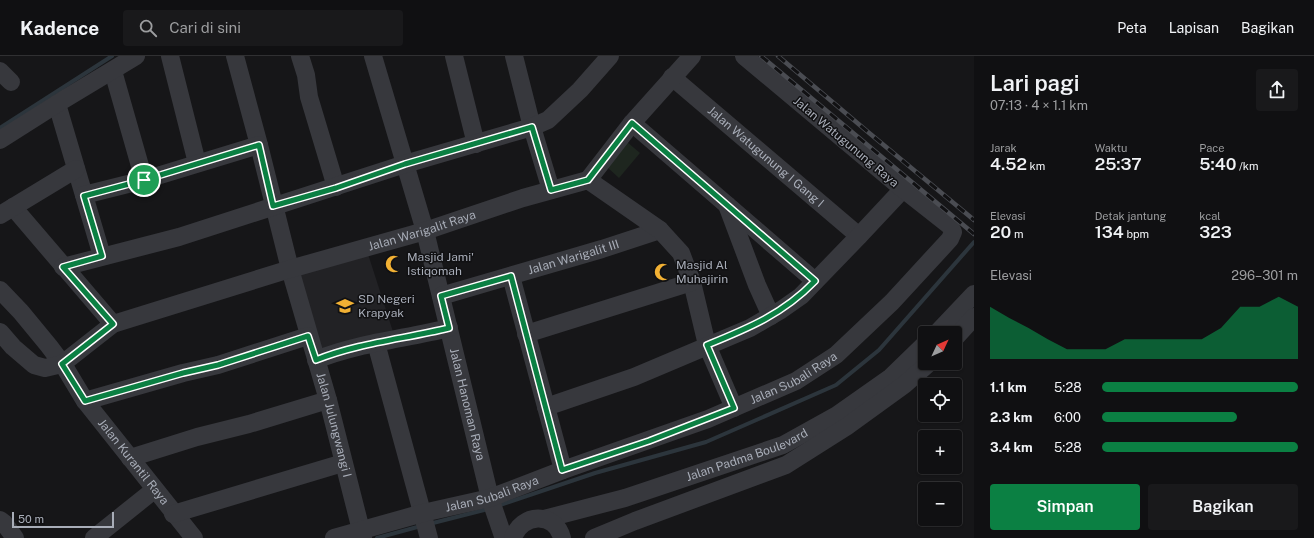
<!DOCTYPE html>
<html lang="id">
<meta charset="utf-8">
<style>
:root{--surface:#101012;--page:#19191b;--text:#f1f3f6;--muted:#9c9d9f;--line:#303032;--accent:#0b8043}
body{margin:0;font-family:"Public Sans",sans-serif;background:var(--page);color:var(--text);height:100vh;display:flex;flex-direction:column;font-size:15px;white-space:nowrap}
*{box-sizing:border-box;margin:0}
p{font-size:13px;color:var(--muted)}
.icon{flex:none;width:22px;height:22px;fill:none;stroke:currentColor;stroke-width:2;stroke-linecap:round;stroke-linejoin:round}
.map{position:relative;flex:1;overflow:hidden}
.side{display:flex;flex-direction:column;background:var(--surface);width:340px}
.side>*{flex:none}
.needle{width:26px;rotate:46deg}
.fabs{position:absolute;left:918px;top:270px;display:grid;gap:8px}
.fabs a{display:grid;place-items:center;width:44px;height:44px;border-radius:4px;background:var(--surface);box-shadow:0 1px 3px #0004,0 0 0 1px var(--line);font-size:20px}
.scale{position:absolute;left:12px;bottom:10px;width:102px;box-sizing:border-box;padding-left:4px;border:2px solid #a8adb8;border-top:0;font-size:11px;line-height:14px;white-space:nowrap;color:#a8adb8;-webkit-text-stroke:3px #111113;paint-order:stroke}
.pin{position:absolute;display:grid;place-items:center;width:34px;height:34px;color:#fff;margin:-17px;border:2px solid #fff;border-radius:50%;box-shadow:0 1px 4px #0007}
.round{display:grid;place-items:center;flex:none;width:42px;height:42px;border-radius:4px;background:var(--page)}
.summary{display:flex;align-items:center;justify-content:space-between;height:68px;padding:0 16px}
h1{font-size:22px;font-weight:600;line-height:30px}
.figures{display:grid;grid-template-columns:repeat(3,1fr);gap:6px;height:68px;padding:4px 16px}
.figures div{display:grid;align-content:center}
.figures b{font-size:17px;font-weight:600}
.figures small{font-size:11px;font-weight:400}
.figures p{font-size:11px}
.chart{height:112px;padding:8px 16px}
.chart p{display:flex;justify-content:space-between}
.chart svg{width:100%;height:72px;margin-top:4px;fill:var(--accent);opacity:.7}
.primary-button{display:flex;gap:8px;margin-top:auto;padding:8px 16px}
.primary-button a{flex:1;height:46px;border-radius:4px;background:var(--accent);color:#fff;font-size:16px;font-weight:600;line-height:46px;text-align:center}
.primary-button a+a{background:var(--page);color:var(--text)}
ul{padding:0 16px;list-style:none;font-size:13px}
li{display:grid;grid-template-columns:64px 48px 1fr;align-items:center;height:30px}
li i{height:10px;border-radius:5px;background:var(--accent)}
header{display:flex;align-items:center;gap:24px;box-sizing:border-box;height:56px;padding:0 20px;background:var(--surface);border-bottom:1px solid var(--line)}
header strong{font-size:19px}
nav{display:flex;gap:22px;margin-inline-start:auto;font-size:14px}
.search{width:280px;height:36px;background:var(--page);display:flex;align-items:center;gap:10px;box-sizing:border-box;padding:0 14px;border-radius:4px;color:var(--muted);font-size:15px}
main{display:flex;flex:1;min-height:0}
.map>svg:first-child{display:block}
</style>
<header>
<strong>Kadence</strong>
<div class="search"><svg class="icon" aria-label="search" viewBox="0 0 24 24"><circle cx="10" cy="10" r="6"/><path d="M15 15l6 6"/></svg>Cari di sini</div>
<nav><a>Peta</a><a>Lapisan</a><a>Bagikan</a></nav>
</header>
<main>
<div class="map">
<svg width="974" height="482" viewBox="0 0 974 482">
<rect width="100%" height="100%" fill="#161618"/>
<path fill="#222225" d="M368,198L395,282L318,298L296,217Z"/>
<path fill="#1e261f" d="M627,86L640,97L619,122L606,110Z"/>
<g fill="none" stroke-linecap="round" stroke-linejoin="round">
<path stroke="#2c353c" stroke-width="4" d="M0,72L112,0
M497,450L595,417L706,386L836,329L879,294L974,186
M429,468L488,453
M377,482L421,470"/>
<g stroke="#37383d" stroke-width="18">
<path d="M170,0L197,107"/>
<path id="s1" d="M235,0L259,89L290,213L328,344L363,482"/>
<path d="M300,0L306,19L309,41L336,131"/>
<path id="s2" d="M373,0L425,175L490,442L503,480L504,482"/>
<path d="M454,0L476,88"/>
<path d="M514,0L532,71L551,134"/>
<path d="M0,15L11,26"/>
<path d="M113,15L144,124"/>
<path id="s3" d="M672,21L859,180"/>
<path d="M57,48L102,200"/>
<path d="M632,67L815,225"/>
<path d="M0,84L63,44L136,0"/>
<path d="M588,124L632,67L692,0"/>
<path d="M84,139L144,124L259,89"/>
<path d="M727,149L757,229L771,260"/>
<path d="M13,151L113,268"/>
<path d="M0,159L76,113"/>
<path d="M63,211L179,181L405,108L532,71L548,64L580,34L610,0"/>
<path d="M511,220L563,414"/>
<path id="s4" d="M0,234L21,256L49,290L64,310L85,345L194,482"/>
<path id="s5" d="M441,240L602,193L660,174"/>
<path id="s6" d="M0,276L13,291L34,309L45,312L62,308L113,268L290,213L425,175L523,142L588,124L660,174L681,197L692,226L707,289L734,352"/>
<path d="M937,277L974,238"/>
<path d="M526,278L692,226"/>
<path d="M955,282L974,261"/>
<path d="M376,287L429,482"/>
<path d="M316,304C358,287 404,283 449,272"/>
<path d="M85,345L183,317L218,309L308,280"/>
<path d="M546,351L634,321L750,272L781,254L801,240L859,180L903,133"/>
<path d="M130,402L197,381L249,368L328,344"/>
<path d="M173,458L343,407"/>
<path id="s7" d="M544,463L625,442L783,389L837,359L891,321L925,288"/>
<path d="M0,464L4,467L15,482"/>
<path d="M94,482L154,434"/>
<path id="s8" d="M334,482L423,457L490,442L563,414L708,363L796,325L836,299L892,246L950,183L953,176L950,170L903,133L744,0"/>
<path d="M513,482C521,457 555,455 562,482"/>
<path d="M594,482L635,465L786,409L846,371L904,329L929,307"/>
</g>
<g stroke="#4a4c52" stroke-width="4.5">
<path id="rail" d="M761,0L974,178
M778,0L868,76L974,164"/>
</g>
<use href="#rail" stroke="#111113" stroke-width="3" stroke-dasharray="9" stroke-linecap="butt"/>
</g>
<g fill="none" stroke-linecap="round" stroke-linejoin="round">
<g stroke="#fff" stroke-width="8">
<path id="route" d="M632,67L815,225C783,258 749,272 707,289L734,352L649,385L562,414L511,220L441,240L449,272C404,283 358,287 316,304L308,280L218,309L183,317L85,345L62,308L113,268L63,211L102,200L84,140L144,124L259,89L273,150L336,132L405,108L532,71L551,134L588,124Z"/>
</g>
<use href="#route" stroke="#0b8043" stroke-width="5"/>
</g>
<defs>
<g id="mosque-bare" transform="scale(1.38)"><path d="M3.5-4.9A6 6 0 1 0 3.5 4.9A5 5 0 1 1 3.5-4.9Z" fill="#f2b134" stroke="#111113" stroke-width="2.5" paint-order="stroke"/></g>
<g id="school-bare" transform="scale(1.38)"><path d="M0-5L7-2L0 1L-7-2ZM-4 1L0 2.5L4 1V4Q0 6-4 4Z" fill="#f2b134" stroke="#111113" stroke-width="2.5" paint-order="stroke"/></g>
</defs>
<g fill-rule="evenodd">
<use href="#mosque-bare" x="394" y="208"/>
<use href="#mosque-bare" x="663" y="216"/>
<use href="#school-bare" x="345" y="250"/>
</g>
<g text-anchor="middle" stroke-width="3" stroke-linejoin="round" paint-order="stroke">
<g font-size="12" fill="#a8adb8" stroke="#111113">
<text transform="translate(846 86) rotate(40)" y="4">Jalan Watugunung Raya</text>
<text dy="4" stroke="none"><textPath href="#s3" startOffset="123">Jalan Watugunung I Gang I</textPath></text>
<text dy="4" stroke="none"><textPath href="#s6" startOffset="464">Jalan Warigalit Raya</textPath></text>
<text dy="4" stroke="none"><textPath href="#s5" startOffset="138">Jalan Warigalit III</textPath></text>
<text dy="4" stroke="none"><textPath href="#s8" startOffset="488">Jalan Subali Raya</textPath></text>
<text dy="4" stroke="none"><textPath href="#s2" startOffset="361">Jalan Hanoman Raya</textPath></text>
<text dy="4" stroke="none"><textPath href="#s1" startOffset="382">Jalan Julungwangi I</textPath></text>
<text dy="4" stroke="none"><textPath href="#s7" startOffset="213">Jalan Padma Boulevard</textPath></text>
<text dy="4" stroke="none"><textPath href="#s4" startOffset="218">Jalan Kurantil Raya</textPath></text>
<text dy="4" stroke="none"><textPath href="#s8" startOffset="164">Jalan Subali Raya</textPath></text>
</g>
<g font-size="12" fill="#a8adb8" stroke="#111113" text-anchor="start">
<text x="407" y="205">Masjid Jami'<tspan x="407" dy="14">Istiqomah</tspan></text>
<text x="676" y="213">Masjid Al<tspan x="676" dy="14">Muhajirin</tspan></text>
<text x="358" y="247">SD Negeri<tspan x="358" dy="14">Krapyak</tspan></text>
</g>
</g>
</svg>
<div class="fabs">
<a><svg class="needle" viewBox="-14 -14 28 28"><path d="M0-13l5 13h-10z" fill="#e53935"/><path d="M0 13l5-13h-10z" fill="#9c9d9f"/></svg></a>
<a><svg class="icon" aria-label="locate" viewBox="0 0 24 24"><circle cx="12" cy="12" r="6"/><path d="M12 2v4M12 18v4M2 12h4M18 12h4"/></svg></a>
<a>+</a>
<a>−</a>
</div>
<div class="scale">50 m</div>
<div class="pin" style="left:144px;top:124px;background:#1e9e55"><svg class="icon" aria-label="arrive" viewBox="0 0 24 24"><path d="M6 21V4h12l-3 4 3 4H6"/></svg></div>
</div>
<section class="side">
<div class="summary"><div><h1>Lari pagi</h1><p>07:13 · 4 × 1.1 km</p></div><a class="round"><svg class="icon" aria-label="share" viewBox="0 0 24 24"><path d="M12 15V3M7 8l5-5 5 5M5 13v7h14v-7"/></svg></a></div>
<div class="figures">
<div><p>Jarak</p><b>4.52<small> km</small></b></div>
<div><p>Waktu</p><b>25:37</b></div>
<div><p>Pace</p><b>5:40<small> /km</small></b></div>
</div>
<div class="figures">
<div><p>Elevasi</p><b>20<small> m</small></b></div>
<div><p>Detak jantung</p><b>134<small> bpm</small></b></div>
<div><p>kcal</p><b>323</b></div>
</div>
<div class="chart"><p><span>Elevasi</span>296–301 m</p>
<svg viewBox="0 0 160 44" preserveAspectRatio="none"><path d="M0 44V12L10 19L20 25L30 32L40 38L50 38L60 38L70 32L80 32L90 32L100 32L110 32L120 25L130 12L140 12L150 6L160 12V44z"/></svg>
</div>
<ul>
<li><b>1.1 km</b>5:28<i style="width:100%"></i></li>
<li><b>2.3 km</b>6:00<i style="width:69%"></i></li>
<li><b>3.4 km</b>5:28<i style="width:100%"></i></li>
</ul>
<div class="primary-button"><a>Simpan</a><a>Bagikan</a></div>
</section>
</main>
